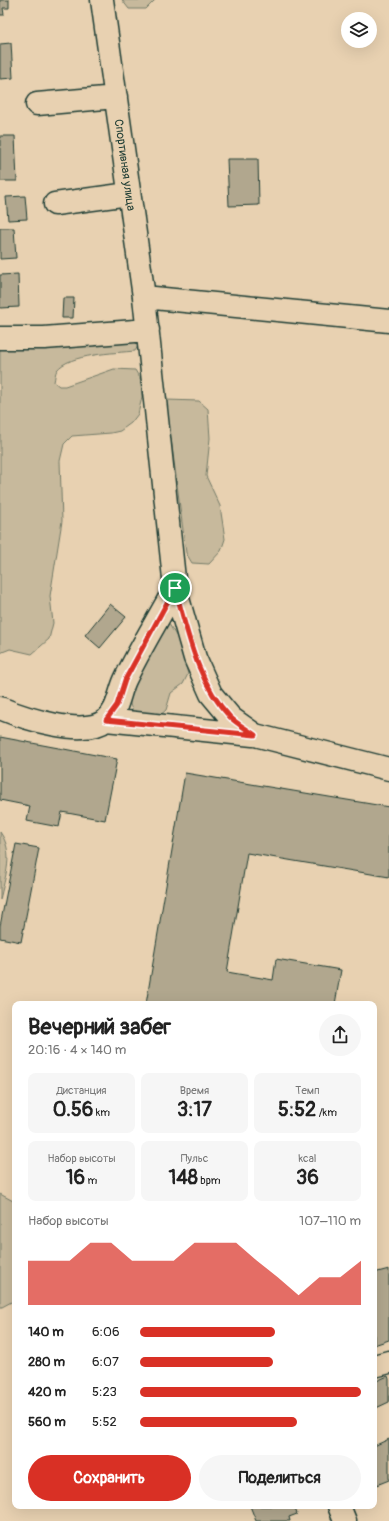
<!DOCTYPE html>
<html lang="ru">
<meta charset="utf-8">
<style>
:root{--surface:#fff;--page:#f6f6f6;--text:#222;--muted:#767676;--accent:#d93025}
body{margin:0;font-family:Pangolin,sans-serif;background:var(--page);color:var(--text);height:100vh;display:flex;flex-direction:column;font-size:15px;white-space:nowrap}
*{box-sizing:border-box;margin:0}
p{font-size:13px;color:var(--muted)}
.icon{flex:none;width:22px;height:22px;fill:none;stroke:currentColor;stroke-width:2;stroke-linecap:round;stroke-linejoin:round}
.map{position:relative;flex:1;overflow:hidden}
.sheet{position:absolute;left:12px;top:1001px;width:365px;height:508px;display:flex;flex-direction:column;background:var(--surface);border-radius:8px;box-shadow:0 4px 16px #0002}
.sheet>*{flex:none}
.buttons{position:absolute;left:341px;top:12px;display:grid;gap:8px}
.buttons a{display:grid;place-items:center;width:36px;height:36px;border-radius:50%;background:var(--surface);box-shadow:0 4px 16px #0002;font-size:20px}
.pin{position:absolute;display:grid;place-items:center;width:34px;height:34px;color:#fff;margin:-17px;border:2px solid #fff;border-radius:50%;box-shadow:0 1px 4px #0007}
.round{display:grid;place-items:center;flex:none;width:42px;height:42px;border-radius:21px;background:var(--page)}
.headline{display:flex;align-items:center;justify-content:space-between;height:68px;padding:0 16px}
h1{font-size:22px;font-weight:700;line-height:30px}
.figures{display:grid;grid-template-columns:repeat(3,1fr);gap:6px;height:68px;padding:4px 16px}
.figures div{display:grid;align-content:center;border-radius:8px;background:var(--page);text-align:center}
.figures b{font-size:20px;font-weight:700}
.figures small{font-size:11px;font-weight:400}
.figures p{font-size:11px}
.chart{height:112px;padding:8px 16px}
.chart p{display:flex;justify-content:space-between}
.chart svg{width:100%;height:72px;margin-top:4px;fill:var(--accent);opacity:.7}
.cta{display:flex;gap:8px;margin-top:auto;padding:8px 16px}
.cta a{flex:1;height:46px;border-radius:24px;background:var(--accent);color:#fff;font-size:16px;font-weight:700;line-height:46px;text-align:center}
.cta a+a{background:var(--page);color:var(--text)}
ul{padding:0 16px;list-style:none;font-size:13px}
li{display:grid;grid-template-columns:64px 48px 1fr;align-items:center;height:30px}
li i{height:10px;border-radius:5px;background:var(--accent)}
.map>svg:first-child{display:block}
</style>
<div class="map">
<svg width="389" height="1521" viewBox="0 0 389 1521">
<rect width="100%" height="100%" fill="#e8d1b1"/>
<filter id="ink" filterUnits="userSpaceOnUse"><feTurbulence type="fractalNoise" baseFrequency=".025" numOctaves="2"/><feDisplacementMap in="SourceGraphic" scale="8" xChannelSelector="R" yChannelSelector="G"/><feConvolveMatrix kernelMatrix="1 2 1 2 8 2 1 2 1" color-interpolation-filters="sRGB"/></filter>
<g filter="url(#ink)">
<path fill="#c7b99c" stroke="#737b68" d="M122,0H155L146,9H129Z
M136,341L138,346L135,351C115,353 69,354 57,370C55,373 55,378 54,382L59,386H65L114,369L135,370L141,380L142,397L138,414L131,423L120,431L111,433L72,436L64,444L60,461L62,521L50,596L53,623L49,639L32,654L10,649L0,653V344Z
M166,400L199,401L208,409L210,438L206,476L220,506L225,539L221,551L209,564L192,563L186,553Z
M169,624L178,639L188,674L183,684L171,693L166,710L158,717C152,717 145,717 139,715C111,704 153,641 162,626Z
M0,832C15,853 5,876 0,900Z
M0,1194L15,1202V1300L2,1307H0Z"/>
<path fill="#b1a78e" stroke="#1f3d34" d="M0,0H9V8H3L4,15H0Z
M11,43L13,78L0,79V44Z
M0,136H15L17,181H0Z
M227,159H258L259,205L229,206Z
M25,196L27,219L8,220L6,197Z
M0,228H14L16,258L0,259Z
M18,274L19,307L0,308V275Z
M63,298H74L73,318H62Z
M110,604L126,617L100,648L85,635Z
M0,737L117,759L105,820L62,812L59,827L27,821L30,806L0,800Z
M185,773L389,807V877L247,853L227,972L273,980L276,959L341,970L335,1004H146Z
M16,844L39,848L21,942L0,938V926Z
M389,1269V1340L374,1345V1273Z
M388,1376L389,1379V1402L374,1409V1382Z
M389,1439V1480L374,1486V1446Z
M250,1506H294L297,1514L289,1517L290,1521H256Z"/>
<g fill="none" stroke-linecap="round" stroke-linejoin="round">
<g stroke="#1f3d34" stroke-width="25">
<path id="minor" d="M102,0L144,297L175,588L195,658L211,694L231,718L255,735L389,769
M37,104L116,97
M55,204L129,194
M144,297L389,321
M0,338H44L148,330
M0,708C24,718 84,738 106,720C118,711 119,693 125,680C140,648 159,618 175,588
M106,720L253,735
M374,1366L389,1362
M339,1506L345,1521"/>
</g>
<use href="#minor" stroke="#e8d1b1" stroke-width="22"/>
</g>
</g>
<g fill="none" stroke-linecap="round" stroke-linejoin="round" filter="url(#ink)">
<g stroke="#fff" stroke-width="8">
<path id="route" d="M175,588C188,633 197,682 230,717C237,724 247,729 255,735L106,720L117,705L125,680Z"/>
</g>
<use href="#route" stroke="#d93025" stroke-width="5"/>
</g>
<g text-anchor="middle" stroke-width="3" stroke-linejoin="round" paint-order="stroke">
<g font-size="12" fill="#1f3d34" stroke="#e8d1b1">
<text transform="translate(125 165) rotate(82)" y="4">Спортивная улица</text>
</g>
</g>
</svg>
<div class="buttons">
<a><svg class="icon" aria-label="layers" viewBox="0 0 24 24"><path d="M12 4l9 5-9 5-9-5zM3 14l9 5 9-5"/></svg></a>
</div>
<div class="pin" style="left:175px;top:588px;background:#1e9e55"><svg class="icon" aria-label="arrive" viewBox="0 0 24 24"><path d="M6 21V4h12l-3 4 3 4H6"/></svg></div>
<section class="sheet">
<div class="headline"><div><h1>Вечерний забег</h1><p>20:16 · 4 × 140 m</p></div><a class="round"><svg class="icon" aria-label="share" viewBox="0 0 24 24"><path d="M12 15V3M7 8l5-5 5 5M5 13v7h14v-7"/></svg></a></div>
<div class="figures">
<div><p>Дистанция</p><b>0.56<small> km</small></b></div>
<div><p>Время</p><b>3:17</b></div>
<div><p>Темп</p><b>5:52<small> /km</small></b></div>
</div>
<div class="figures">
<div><p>Набор высоты</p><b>16<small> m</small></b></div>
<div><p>Пульс</p><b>148<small> bpm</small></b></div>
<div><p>kcal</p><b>36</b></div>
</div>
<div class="chart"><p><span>Набор высоты</span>107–110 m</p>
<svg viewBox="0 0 160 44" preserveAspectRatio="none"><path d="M0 44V17L10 17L20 17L30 6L40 6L50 17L60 17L70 17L80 6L90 6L100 6L110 17L120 27L130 38L140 27L150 27L160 17V44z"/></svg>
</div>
<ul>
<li><b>140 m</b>6:06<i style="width:61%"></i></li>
<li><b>280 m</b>6:07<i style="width:60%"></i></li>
<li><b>420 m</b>5:23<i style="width:100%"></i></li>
<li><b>560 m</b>5:52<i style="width:71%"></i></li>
</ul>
<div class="cta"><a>Сохранить</a><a>Поделиться</a></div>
</section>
</div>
